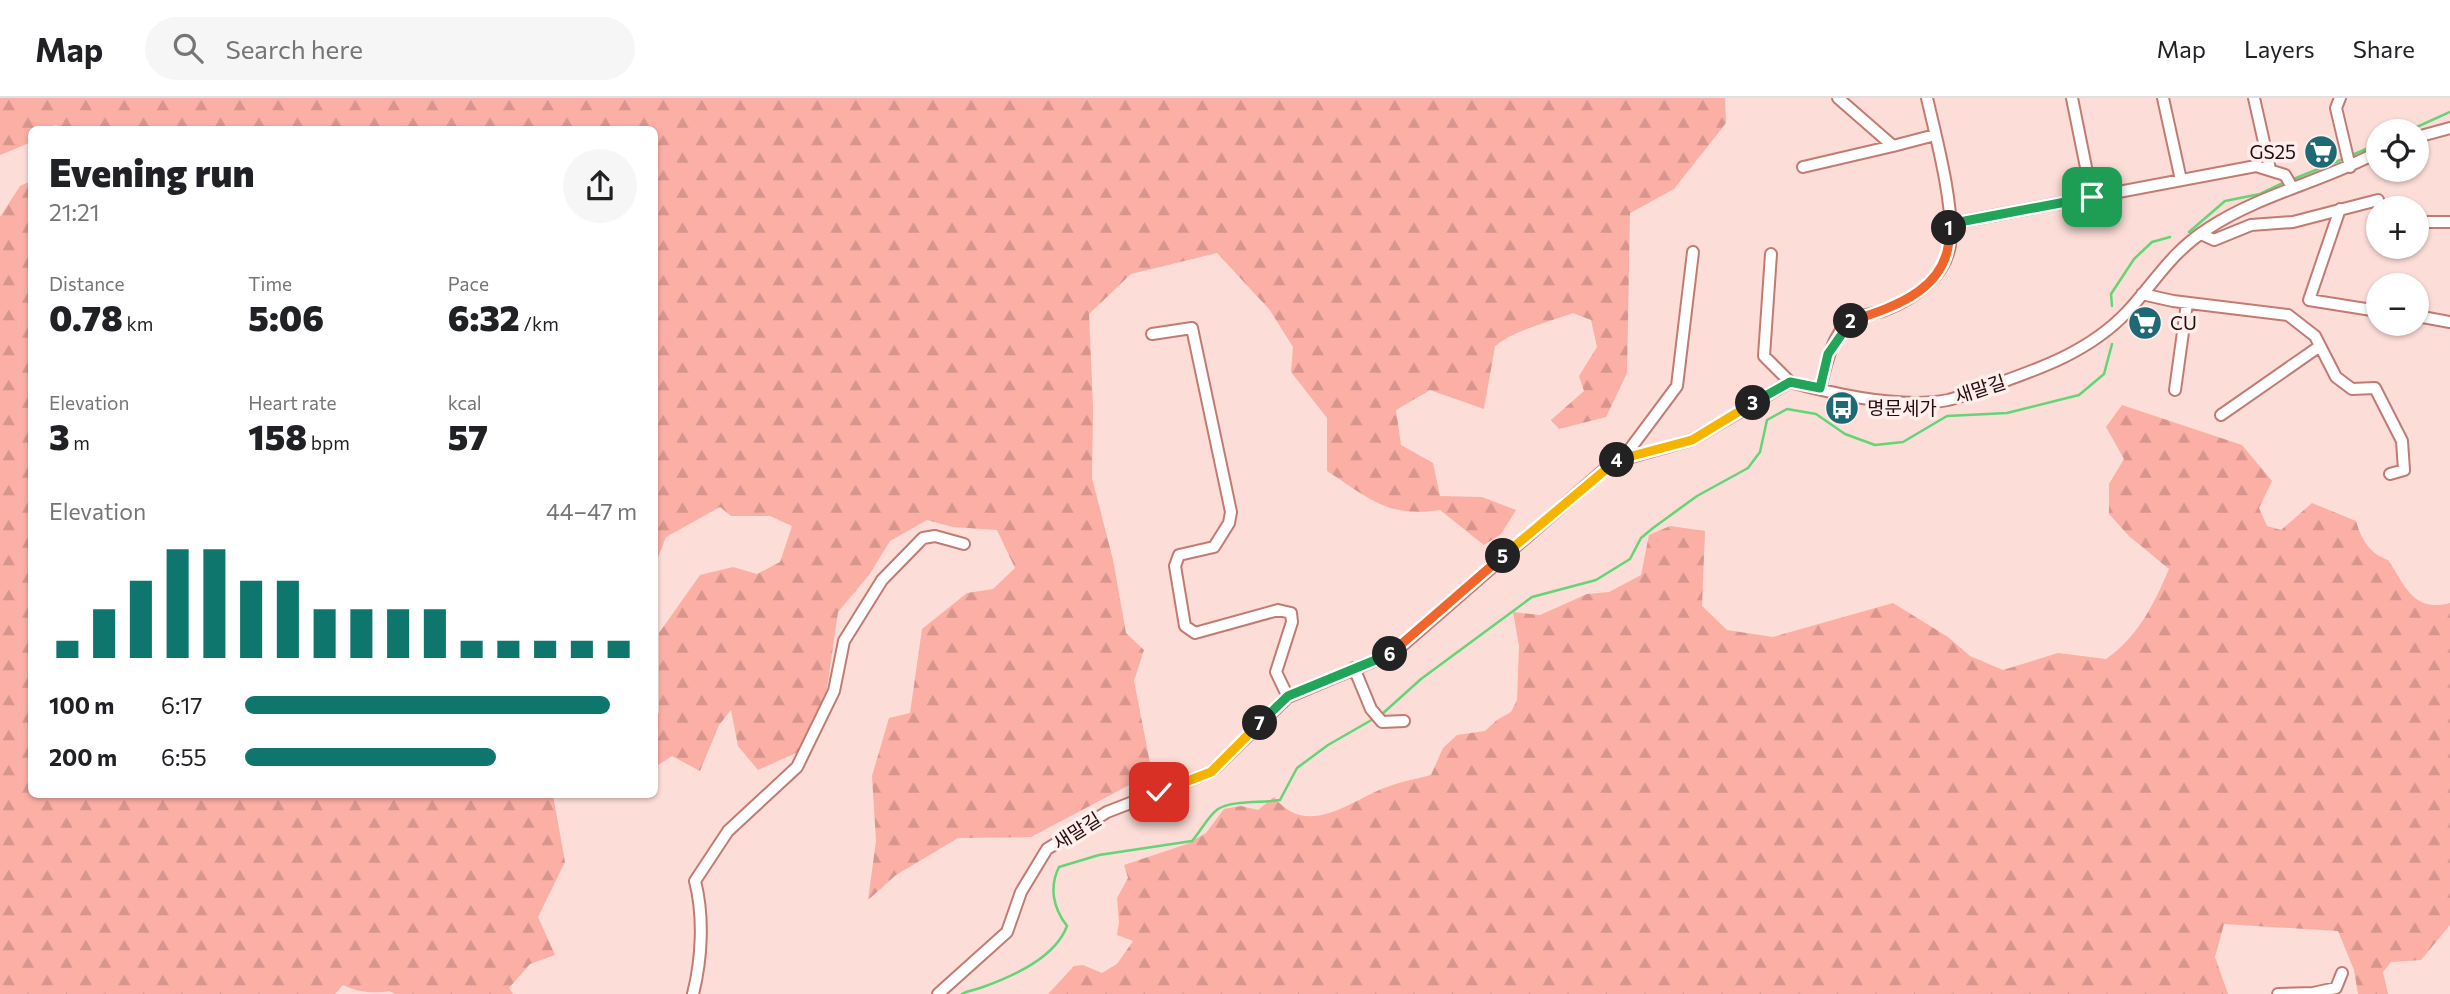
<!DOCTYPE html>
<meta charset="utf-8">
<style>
:root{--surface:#fff;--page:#f6f6f6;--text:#202124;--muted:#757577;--line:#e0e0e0;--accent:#0f766e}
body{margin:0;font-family:Commissioner,"Noto Sans KR",sans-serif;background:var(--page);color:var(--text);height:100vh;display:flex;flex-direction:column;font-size:26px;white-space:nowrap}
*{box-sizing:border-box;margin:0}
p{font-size:23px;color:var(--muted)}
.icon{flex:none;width:38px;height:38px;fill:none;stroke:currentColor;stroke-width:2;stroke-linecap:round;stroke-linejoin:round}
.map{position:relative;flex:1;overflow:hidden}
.drawer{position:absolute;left:28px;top:28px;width:630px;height:672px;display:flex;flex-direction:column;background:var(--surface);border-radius:10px;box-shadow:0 2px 5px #0004}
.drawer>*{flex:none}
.controls{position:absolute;left:2366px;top:21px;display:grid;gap:14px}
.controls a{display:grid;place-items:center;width:63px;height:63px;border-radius:50%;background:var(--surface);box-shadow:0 2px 5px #0004;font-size:35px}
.pin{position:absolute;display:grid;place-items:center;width:60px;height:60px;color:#fff;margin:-30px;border-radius:14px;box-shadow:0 4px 10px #0006}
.km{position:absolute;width:35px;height:35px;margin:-18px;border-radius:50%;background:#222;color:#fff;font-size:19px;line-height:35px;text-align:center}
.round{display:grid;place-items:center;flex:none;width:74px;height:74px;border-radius:37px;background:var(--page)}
.head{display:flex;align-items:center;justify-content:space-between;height:119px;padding:0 21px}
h1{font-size:38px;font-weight:800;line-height:52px}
.figures{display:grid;grid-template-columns:repeat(3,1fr);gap:10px;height:119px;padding:7px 21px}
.figures div{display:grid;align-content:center}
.figures b{font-size:35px;font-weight:800}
.figures small{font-size:19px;font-weight:400}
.figures p{font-size:19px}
.chart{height:196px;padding:14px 21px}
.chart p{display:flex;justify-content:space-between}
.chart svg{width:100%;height:126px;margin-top:7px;stroke:var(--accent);stroke-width:6}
ul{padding:0 21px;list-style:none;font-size:23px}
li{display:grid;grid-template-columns:112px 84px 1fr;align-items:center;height:52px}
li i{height:18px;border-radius:9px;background:var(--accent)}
header{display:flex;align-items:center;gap:42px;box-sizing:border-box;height:98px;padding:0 35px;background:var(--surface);border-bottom:2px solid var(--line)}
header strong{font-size:33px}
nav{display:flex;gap:38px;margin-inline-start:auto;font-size:24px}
.search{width:490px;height:63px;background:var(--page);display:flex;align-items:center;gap:18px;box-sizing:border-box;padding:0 24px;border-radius:38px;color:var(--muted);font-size:26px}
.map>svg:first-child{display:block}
</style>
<header>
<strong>Map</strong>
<div class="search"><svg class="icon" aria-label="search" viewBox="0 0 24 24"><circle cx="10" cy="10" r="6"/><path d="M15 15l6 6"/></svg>Search here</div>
<nav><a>Map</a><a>Layers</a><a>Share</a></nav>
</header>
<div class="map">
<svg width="2450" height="896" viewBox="0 0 2450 896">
<defs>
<pattern id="forest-firs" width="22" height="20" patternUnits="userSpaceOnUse" patternTransform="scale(1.75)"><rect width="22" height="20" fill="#fbafa5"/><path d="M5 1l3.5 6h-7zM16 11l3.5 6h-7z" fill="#d7958d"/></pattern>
</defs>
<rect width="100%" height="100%" fill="#fcddd8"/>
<path fill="url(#forest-firs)" d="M0,0H1725L1726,25L1674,91L1630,115L1627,275L1606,319L1559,331L1551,322L1584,293L1579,278L1597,249L1591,222L1573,215C1547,225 1516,231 1495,248L1484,311L1430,292L1396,312L1401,347L1433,365L1440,398L1482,399L1516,412L1501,436L1484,447L1440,412C1387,420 1369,400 1327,373V320L1291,274L1293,249L1269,211L1217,155L1131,176L1089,216L1093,309L1092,380L1113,462L1126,535L1144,552L1134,583L1152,675L1031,739L958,740L896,777L868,802L876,743L872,678L889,620L910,615L922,531L967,495L993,491L1015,470L997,432L953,429L927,422L890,443L869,477L838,514L825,604L798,654L758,672L738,648L731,612L719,627L700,673L672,658L655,669V690V623L659,614V535L700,477L733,469L757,476L780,464L792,428L770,418H731L720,409L666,439L655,467L654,32H67L56,27L32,32L29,45L0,57Z
M31,83L32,696L553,697L565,764L538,819L555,857L530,866L509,890L513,896H395L389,893C375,896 357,894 343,887L335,896H0V119L20,88Z
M2122,307L2242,347L2272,383L2259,410L2267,428L2281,432L2312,405L2356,423C2361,441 2370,456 2388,462C2405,487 2413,515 2450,505V827L2421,862L2391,864L2383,874L2388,896H2358L2354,872L2338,833L2224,826L2215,859L2228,896H1048L1074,868L1083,867L1102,875L1117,866L1133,843L1117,837L1119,824L1117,800L1128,780L1124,767L1187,746L1206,735L1224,711L1241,708L1258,712L1274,699C1307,740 1347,705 1384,690C1399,684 1416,681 1431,677L1443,650L1457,637L1485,633L1497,622L1511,614L1517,602L1519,548L1513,514L1540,517L1587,496L1609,494L1641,477L1649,437L1670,428L1705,433L1702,508L1727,532L1773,539L1893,505L1948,539L1970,558L2003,572L2058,555L2106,561C2138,539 2154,506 2169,471L2129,438L2109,416V386L2124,361L2106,329Z"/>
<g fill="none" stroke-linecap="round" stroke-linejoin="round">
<path stroke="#62d577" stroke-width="2.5" d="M2408,33L2450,14
M2352,57L2378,46
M2291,82L2343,61
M2189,134L2225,103L2260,96L2285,84
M2112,208L2111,196L2134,161L2152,144L2170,139
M1381,617L1421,581L1532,499L1596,482L1630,461L1641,440L1653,430L1697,398L1748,370L1760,354L1767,322L1787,311L1816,316L1845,336L1875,347L1903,344L1947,318L2007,315L2079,297L2104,276L2112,246
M962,896C969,892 976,892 983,889C1013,878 1055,860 1067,828C1053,810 1049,789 1059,769L1099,757L1192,743C1201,733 1208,718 1218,711C1232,702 1263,705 1280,702L1297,670L1328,647L1375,620"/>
<g stroke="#c17b72" stroke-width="14">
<path id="minor" d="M1838,0L1893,48L1935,37
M2072,0L2092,99
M2163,0L2181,82
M2254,0L2270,71
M2340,0L2336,10L2350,69
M2417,39L2450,30
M1803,69L1893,48
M2340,111L2309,202L2378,213
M2378,124V126
M2417,124H2450
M1949,126L2256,68L2285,77L2292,89
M2201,136L2214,142L2251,127L2293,124L2378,102L2381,110
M1771,156L1764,258L1790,284
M2142,196L2173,203L2288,217L2315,238L2336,279L2352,291L2375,290L2402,343L2404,372L2390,376
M2417,218L2450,224
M1152,236L1192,230L1231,414L1229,425L1214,449L1179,457L1175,468L1185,528L1195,535L1278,512L1291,515L1292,524L1276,574L1288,599
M1820,291C1825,270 1832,236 1850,223C1858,217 1875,216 1885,212C1914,201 1945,179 1950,147C1955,110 1936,39 1927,0
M2175,292L2187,205
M2221,317L2320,248
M1624,359L1677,288L1693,154
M1354,570L1371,611L1382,624L1404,623
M693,896C702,860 704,818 695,783L728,733L797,669L834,593L844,543L882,482L923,440L935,438L964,446
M938,896L1007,834L1021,794L1047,751L1107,714L1211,674L1288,599L1395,554L1613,364L1692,342L1790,284C1834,296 1903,311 1948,302C1961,299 1975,293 1988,289C2039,271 2089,254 2127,214C2156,183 2171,154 2209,130C2261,96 2324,83 2378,54
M2278,896L2313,895L2336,890L2342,875"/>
</g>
<use href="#minor" stroke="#fff" stroke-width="10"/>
</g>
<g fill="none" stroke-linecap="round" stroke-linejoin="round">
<g stroke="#fff" stroke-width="14">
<path id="split-1" d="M1949,130V126L2092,99"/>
</g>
<g stroke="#fff" stroke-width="14">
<path id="split-2" d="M1851,223C1898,208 1953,189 1949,130"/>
</g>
<g stroke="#fff" stroke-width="14">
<path id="split-3" d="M1753,305L1790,284L1820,290L1828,256L1851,223"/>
</g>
<g stroke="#fff" stroke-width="14">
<path id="split-4" d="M1617,362L1692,342L1753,305"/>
</g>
<g stroke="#fff" stroke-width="14">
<path id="split-5" d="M1503,458L1617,362"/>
</g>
<g stroke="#fff" stroke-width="14">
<path id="split-6" d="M1390,556L1503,458"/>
</g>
<g stroke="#fff" stroke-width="14">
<path id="split-7" d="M1260,625L1288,598L1390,556"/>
</g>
<g stroke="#fff" stroke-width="14">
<path id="split-8" d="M1159,694L1211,674L1260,625"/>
</g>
<use href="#split-1" stroke="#22a559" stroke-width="9"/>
<use href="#split-2" stroke="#f0652b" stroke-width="9"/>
<use href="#split-3" stroke="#22a559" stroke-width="9"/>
<use href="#split-4" stroke="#f5b400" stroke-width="9"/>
<use href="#split-5" stroke="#f5b400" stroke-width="9"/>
<use href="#split-6" stroke="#f0652b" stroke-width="9"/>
<use href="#split-7" stroke="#22a559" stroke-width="9"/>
<use href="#split-8" stroke="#f5b400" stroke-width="9"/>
</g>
<defs>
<g id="supermarket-disc" transform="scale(1.75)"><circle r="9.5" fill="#1e6973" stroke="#feeeec"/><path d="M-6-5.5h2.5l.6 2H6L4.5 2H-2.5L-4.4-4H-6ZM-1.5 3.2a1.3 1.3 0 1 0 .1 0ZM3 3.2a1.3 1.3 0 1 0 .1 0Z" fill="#fff"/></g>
<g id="bus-disc" transform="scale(1.75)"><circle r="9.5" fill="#1e6973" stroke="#feeeec"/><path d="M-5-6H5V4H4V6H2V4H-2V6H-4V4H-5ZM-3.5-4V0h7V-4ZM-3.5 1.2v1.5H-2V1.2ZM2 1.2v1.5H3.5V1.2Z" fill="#fff"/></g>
</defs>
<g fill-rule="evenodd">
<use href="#supermarket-disc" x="2321" y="54"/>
<use href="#supermarket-disc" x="2145" y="225"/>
<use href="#bus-disc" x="1842" y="310"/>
</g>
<g text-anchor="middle" stroke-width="7" stroke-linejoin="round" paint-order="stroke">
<g font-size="19" fill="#260c0a" stroke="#feeeec" text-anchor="start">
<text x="2296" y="61" text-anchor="end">GS25</text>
<text x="2170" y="232">CU</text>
<text x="1867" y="317">명문세가</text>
</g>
<g font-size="19" fill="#260c0a" stroke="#feeeec">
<text transform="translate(1980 291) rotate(-18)" y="7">새말길</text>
<text transform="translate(1077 733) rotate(-32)" y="7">새말길</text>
</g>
</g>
</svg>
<div class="controls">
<a><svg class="icon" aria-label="locate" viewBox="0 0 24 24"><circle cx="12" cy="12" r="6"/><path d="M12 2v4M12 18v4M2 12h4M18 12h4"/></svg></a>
<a>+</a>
<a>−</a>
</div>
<div class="pin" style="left:2092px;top:99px;background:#1e9e55"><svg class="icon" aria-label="arrive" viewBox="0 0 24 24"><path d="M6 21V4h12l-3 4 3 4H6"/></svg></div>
<div class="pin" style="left:1159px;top:694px;background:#d93025"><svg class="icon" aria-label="check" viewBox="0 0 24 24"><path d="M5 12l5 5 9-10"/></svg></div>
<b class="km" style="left:1949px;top:130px">1</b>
<b class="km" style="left:1851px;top:223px">2</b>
<b class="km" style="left:1753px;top:305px">3</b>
<b class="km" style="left:1617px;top:362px">4</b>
<b class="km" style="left:1503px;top:458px">5</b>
<b class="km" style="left:1390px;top:556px">6</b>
<b class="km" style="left:1260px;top:625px">7</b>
<section class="drawer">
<div class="head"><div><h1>Evening run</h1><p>21:21</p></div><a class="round"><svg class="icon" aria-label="share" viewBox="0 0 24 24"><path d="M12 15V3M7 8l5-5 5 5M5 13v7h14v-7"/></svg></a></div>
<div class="figures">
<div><p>Distance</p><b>0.78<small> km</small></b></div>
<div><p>Time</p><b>5:06</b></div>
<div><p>Pace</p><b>6:32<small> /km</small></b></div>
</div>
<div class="figures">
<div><p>Elevation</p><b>3<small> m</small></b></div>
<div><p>Heart rate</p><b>158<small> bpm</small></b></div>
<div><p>kcal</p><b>57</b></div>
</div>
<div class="chart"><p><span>Elevation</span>44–47 m</p>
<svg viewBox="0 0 160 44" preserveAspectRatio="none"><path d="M5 44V38M15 44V27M25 44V17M35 44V6M45 44V6M55 44V17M65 44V17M75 44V27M85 44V27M95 44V27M105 44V27M115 44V38M125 44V38M135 44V38M145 44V38M155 44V38"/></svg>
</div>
<ul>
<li><b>100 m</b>6:17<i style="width:93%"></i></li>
<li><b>200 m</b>6:55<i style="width:64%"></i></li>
</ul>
</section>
</div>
